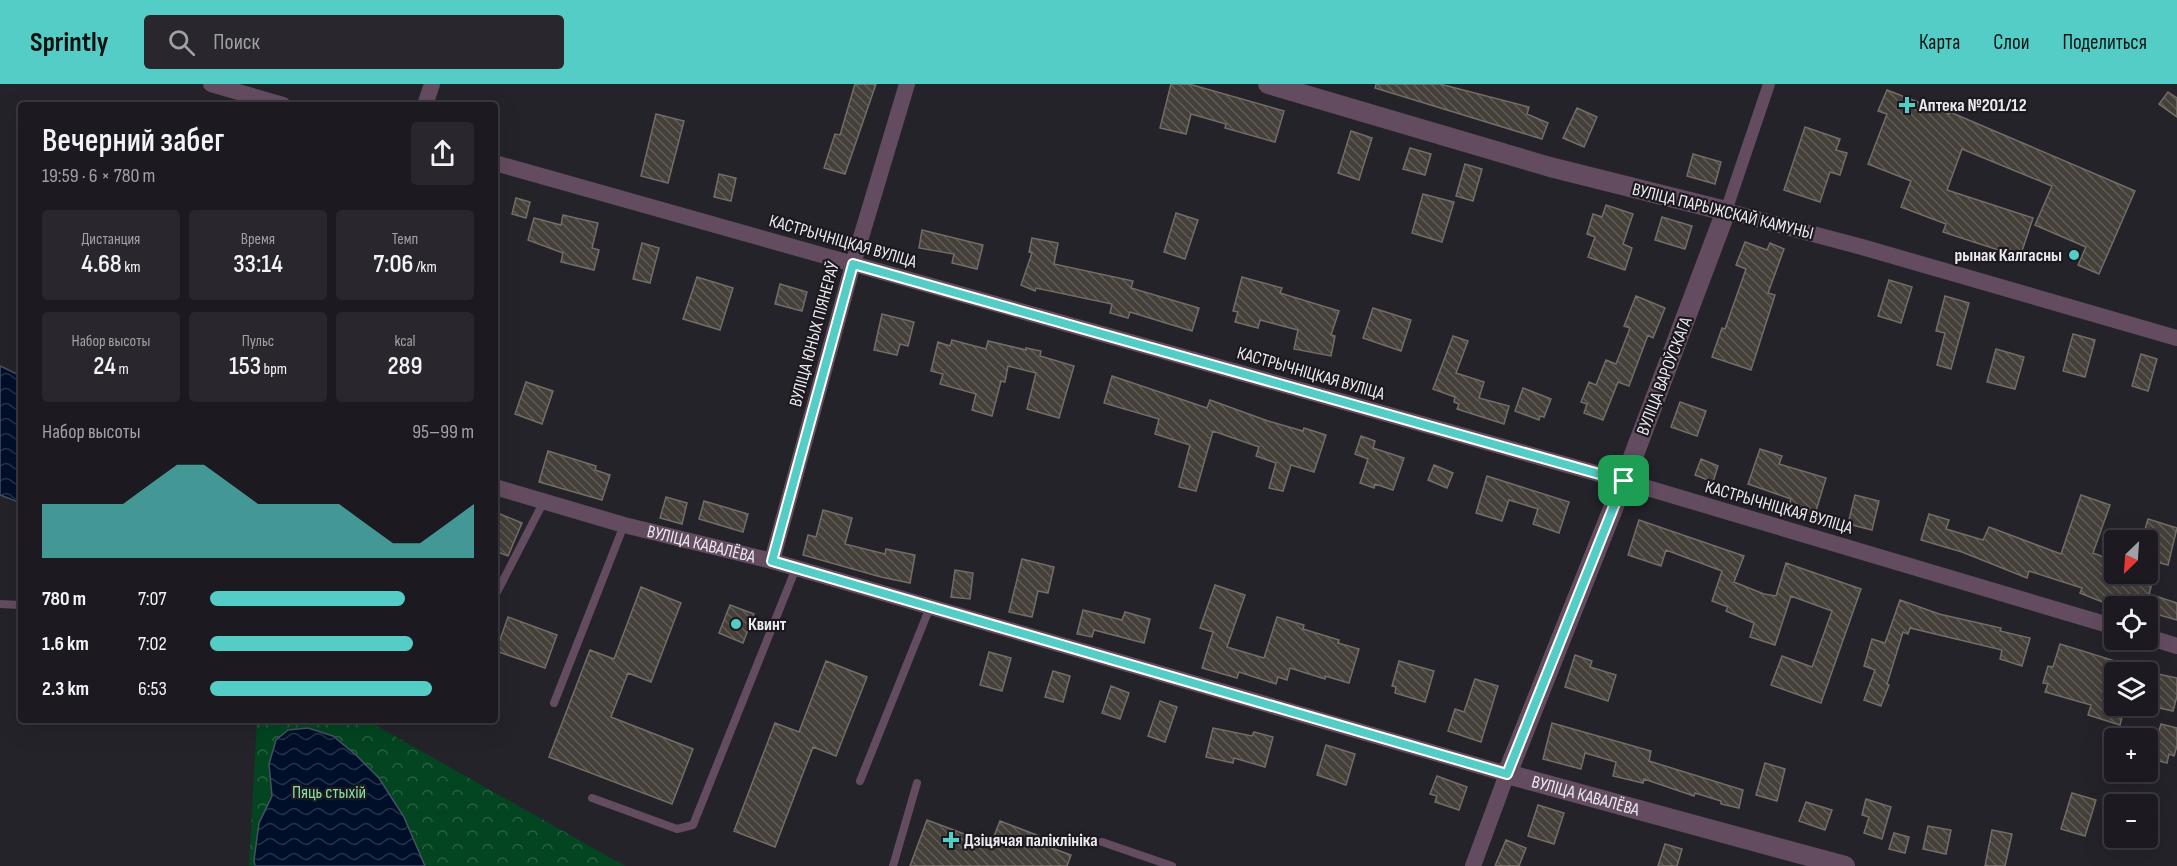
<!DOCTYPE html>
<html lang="ru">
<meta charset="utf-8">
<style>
:root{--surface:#1c1a20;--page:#29272d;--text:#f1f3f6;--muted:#a0a1a5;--line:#3a383e;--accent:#54cdc7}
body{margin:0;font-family:"Sofia Sans Condensed",sans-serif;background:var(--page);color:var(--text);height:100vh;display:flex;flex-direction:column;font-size:22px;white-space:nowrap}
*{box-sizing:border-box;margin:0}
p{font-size:20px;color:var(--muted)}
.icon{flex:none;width:33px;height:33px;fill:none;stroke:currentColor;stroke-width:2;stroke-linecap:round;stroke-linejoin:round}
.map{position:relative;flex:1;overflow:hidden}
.side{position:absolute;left:18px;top:18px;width:480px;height:621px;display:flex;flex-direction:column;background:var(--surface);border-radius:6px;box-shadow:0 6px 24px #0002,0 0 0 2px var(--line)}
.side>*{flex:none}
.needle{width:39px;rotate:205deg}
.tools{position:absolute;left:2104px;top:446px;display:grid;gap:12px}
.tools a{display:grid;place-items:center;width:54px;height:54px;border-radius:6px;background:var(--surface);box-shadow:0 6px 24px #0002,0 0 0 2px var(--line);font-size:30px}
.pin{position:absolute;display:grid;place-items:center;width:51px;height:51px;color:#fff;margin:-26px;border-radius:12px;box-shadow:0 3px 9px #0006}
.round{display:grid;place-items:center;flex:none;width:63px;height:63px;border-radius:6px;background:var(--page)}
.headline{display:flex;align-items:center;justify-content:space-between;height:102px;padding:0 24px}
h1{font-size:33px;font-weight:600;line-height:45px}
.metrics{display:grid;grid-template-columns:repeat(3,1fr);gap:9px;height:102px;padding:6px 24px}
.metrics div{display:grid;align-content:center;border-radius:6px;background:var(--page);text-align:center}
.metrics b{font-size:26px;font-weight:600}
.metrics small{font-size:16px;font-weight:400}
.metrics p{font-size:16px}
.chart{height:168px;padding:12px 24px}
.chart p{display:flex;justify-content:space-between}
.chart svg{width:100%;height:108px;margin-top:6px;fill:var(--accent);opacity:.7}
ul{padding:0 24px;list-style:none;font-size:20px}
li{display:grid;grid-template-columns:96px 72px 1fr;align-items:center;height:45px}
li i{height:15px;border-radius:8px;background:var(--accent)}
header{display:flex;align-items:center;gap:36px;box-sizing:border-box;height:84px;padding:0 30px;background:var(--accent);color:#111}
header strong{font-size:28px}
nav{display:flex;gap:33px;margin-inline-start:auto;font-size:21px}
.search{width:420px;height:54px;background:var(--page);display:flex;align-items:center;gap:15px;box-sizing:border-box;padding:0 21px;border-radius:6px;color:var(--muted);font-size:22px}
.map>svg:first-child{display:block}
</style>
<header>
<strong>Sprintly</strong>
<div class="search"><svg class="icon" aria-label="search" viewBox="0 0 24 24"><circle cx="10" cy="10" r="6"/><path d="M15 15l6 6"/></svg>Поиск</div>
<nav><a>Карта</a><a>Слои</a><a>Поделиться</a></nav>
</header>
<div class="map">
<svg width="2177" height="782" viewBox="0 0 2177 782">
<defs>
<pattern id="park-crowns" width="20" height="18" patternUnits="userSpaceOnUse" patternTransform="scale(1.5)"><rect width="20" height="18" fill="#024520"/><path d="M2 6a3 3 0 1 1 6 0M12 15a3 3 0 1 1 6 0" fill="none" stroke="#276041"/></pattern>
<pattern id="water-waves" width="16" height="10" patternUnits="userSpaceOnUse" patternTransform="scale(1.5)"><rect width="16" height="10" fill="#000f29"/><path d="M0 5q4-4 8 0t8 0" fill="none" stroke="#253248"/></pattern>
<pattern id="building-back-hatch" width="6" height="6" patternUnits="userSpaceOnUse" patternTransform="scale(1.5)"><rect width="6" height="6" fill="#443f39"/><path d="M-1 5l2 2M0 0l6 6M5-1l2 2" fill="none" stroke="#5f5b56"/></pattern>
</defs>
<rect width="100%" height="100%" fill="#25232a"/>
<path fill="url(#park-crowns)" d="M257,636H366L625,782H249Z"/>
<path fill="url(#water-waves)" stroke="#465164" stroke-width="1.5" d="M0,282L21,292V419L0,411Z
M308,644L333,652L356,671L379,694L404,733L425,782H255L254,776L259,739L272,712L269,680L276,656L288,646Z"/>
<path fill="url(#building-back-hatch)" stroke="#736d66" stroke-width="1.5" d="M855,0H876L845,90L824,84L835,50L840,51Z
M1171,0H1189L1284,27L1275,58L1225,44L1226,40L1191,30L1186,50L1160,44Z
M1376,0H1440L1529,23L1527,30L1548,39L1542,55L1375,4Z
M1887,6L1949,30L1950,28L2135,107L2099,190L2078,181L2086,163L2035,141L2052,102L1962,65L1947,106L2033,134L2020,173L1943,148L1946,140L1901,123L1911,97L1868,80L1887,30L1878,27Z
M2168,8L2177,14V33L2159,20Z
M1577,24L1597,33L1584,63L1563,54Z
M656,30L684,37L668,99L641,92Z
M1805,43L1840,55L1836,66L1847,69L1840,91L1830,88L1820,118L1784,106Z
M1351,47L1372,54L1359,96L1338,89Z
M1410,64L1431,70L1425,91L1403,85Z
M1693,70L1721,78L1715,100L1687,92Z
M1465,80L1482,85L1473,117L1456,112Z
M719,90L736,94L731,117L714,113Z
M1423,110L1454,118L1442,158L1412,149Z
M516,114L530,118L526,134L512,130Z
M1606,121L1633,130L1623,160L1632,164L1625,186L1588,173L1595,153L1587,150L1593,130L1602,133Z
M1176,129L1198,136L1185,175L1164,168Z
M563,131L598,139L592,164L599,166L594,186L561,178L563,169L528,156L534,134L561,141Z
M1662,133L1692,142L1685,165L1655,156Z
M922,146L983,161L977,185L952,179L954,170L919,164Z
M1032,154L1058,159L1054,180L1133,197L1131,204L1199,224L1192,247L1130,228L1128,234L1110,229L1112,220L1036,204L1035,207L1021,201L1032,169L1029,168Z
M1745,158L1767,166L1770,159L1784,165L1768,209L1775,211L1751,286L1712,273L1722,244L1725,245L1746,185L1736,181Z
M642,159L659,164L650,199L633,195Z
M697,193L733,204L720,246L683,235Z
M1242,193L1282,204L1280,209L1339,227L1331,251L1335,252L1331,272L1294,265L1298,246L1260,236L1258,244L1235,238L1238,228L1233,227Z
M1889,196L1912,203L1901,239L1878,232Z
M780,200L807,208L802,227L775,220Z
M1636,212L1665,224L1653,254L1648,251L1629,302L1618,298L1603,336L1584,329L1587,320L1581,318L1589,298L1596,301L1606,276L1616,280L1630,244L1624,242Z
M1945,212L1969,219L1951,285L1937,281L1945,249L1936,247Z
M1373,224L1411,236L1401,267L1363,254Z
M882,230L914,238L908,262L900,260L897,271L874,266Z
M2073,250L2095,256L2085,293L2063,287Z
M1453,252L1468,257L1456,289L1484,298L1479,314L1509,322L1504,340L1457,325L1459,320L1454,318L1455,313L1433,305Z
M952,256L986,265L988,257L1026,266V264L1041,267L1040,272L1074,282L1059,334L1027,325L1036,289L1008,282L1005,298L1001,297L992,332L972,326L976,310L940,300L943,290L931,287L938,258L950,262Z
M1996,265L2024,273L2015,305L1987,298Z
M2141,270L2157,275L2148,307L2132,302Z
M1112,292L1207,324L1210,316L1268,337L1303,347L1304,344L1326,351L1314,388L1291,381L1283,407L1269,404L1276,379L1256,372L1259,363L1213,347L1196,407L1179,403L1190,361L1155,350L1159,335L1104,319Z
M526,298L553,307L542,340L515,330Z
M1523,304L1551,315L1544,333L1540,332L1539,336L1515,327Z
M1680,318L1706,327L1697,352L1671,343Z
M1361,352L1375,357L1373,364L1404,374L1393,406L1375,400L1374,404L1360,399L1368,375L1355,370Z
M1760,365L1782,372L1779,380L1826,394L1815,430L1789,422L1791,415L1748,400Z
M548,367L596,382L595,386L610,391L602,416L539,398Z
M1701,375L1718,382L1713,398L1695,391Z
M1434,381L1453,389L1447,404L1428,396Z
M1487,392L1569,418L1559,449L1533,440L1538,425L1509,416L1502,437L1476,429Z
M1855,411L1879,417L1872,446L1848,440Z
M2081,411L2110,421L2093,469L2115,477V489H2155L2149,510L2177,519V536L2148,528V522H2137L2107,513L2105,519L2080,509L2082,504L2029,487L2027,494L1962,468L1921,456L1929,430L1949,436L1946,445L1983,456L1989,443L2061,470Z
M666,413L687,419L682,440L660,434Z
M704,417L748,430L743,448L699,435Z
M823,426L852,434L845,460L885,470L886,465L915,471L910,499L881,493L803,471L808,451L816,453Z
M495,428L522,439L508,472L495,467Z
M2148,435L2177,444L2168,481L2148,476V456H2142Z
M1639,436L1744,472L1734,498L1764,510L1776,512L1786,479L1861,505L1821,619L1771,601L1782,572L1812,583L1832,527L1791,512L1775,561L1750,553L1754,539L1726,527L1728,523L1712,517L1722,487L1666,466L1661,482L1628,471Z
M1022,475L1054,483L1048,509L1038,507L1032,533L1009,528Z
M955,486L973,489L970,515L951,513Z
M1215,501L1245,511L1227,563L1264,574L1277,533L1304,541L1303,545L1339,556L1338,559L1359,565L1349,599L1325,592V595L1290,584L1287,596L1278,593L1276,600L1239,588L1237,594L1202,584L1213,548L1200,544Z
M641,503L681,519L651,598L628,589L611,633L693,665L672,720L549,673L590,566L614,575Z
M1900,516L1939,530L2001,544L2000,547L2030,554L2022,582L2000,575L2002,566L1910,544L1908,550L1903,548L1887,600L1889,601L1881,622L1864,616L1875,586L1864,582L1872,555L1885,559Z
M730,521L754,530L743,559L719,549Z
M1083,526L1122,536L1125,528L1150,535L1144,559L1094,546L1092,553L1077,550Z
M508,533L557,551L545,584L496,567Z
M2060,560L2115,577V621H2125L2120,641L2088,631L2091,621L2045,608L2048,600L2043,599L2048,582L2053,583Z
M989,568L1011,574L1002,607L980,601Z
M1575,571L1592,577L1590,583L1616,591L1608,617L1565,603Z
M826,577L867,593L836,672L813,663L775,763L734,747L775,639L799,648Z
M1399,577L1434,587L1425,618L1395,609L1396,603L1392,602Z
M1053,587L1070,592L1063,618L1045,613Z
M2153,589L2177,594V612L2173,627L2146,621H2148V610Z
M1475,595L1498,602L1481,658L1448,647L1455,625L1464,628Z
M1111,602L1129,609L1120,635L1102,629Z
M1160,617L1177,623L1165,658L1148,652Z
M1552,639L1651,667L1649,677L1743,706L1739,724L1721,720V717L1695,709L1694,712L1644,695L1643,699L1613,692L1616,678L1585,669L1581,685L1543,675Z
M2161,640L2177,644V662L2174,672L2169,670L2167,679L2151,675Z
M1213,644L1252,652L1254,648L1273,653L1265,683L1234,674L1233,679L1206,673Z
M1326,661L1355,670L1346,701L1317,691Z
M1765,679L1785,685L1777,717L1756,711Z
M1437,692L1467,703L1459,726L1435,718L1437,712L1430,710Z
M2072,709L2096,716L2085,752L2061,745Z
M1866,715L1891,723L1882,755L1864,749L1869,733L1862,731Z
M1806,718L1832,726L1825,746L1799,737Z
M1538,721L1564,729L1554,760L1528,752Z
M927,736L991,760L1000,737L1042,753L1040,760L1071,771L1067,782H910Z
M1928,742L1951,746L1946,770L1923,765Z
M1992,746L2012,750L2005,782H1985Z
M1894,749L1909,753L1905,769L1889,765Z
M1506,756L1526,764L1519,782H1495Z
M1665,760L1682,765L1677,782H1658Z"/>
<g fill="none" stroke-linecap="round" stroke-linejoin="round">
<path stroke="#644c60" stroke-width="8" d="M495,512L544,417
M0,520L21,521
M554,619L624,441
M860,697L930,523
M592,714L677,745L693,741L796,484
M1102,758L1172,782
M893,782L917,699"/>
<path stroke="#644c60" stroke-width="12" d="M1726,127L1769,0"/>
<g stroke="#644c60" stroke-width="16">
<path d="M211,0L283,21"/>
<path d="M425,21L432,0"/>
<path d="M495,79L1624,397L2115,543"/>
<path d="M1726,127L1862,163L2177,254"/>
<path id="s1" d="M495,403L624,441L772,477L1507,690L1473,782"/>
<path d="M772,477L853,180L907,0"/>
<path d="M2148,553L2177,562"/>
</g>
<path stroke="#644c60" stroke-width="20" id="s2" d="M1268,0L1550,83L1726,127L1624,397L1507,690L1845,782"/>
</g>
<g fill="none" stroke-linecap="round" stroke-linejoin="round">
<g stroke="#fff" stroke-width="12">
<path id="route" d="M853,180L1624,397L1507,690L772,477Z"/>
</g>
<use href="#route" stroke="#54cdc7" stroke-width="8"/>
</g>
<g fill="#54cdc7" stroke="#1c1a20" stroke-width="2">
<path d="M1904 12h6v6h6v6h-6v6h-6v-6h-6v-6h6z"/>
<circle cx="2074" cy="171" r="6"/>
<circle cx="736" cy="540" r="6"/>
<path d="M948 747h6v6h6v6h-6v6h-6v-6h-6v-6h6z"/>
</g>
<g text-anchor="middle" stroke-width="4.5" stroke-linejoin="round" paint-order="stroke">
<g font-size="18" font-weight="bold" fill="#ebeaee" stroke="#1c1a20" text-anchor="start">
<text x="1919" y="27">Аптека №201/12</text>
<text x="2062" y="177" text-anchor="end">рынак Калгасны</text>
<text x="748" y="546">Квинт</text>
<text x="964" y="762">Дзіцячая паліклініка</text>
</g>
<g font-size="18" fill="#ebeaee" stroke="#1c1a20">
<text transform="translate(1723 127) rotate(14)" y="6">ВУЛІЦА ПАРЫЖСКАЙ КАМУНЫ</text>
<text transform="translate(843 157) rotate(16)" y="6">КАСТРЫЧНІЦКАЯ ВУЛІЦА</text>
<text transform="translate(814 250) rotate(-75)" y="6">ВУЛІЦА ЮНЫХ ПІЯНЕРАЎ</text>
<text transform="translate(1311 289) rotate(16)" y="6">КАСТРЫЧНІЦКАЯ ВУЛІЦА</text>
<text transform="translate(1664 292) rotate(-69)" y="6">ВУЛІЦА ВАРОЎСКАГА</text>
<text transform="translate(1779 423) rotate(16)" y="6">КАСТРЫЧНІЦКАЯ ВУЛІЦА</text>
<text dy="6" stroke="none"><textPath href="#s1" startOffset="214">ВУЛІЦА КАВАЛЁВА</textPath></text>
<text dy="6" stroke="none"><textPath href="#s2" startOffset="1161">ВУЛІЦА КАВАЛЁВА</textPath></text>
</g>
<g font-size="18" fill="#84e09e" stroke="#1c1a20">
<text x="329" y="714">Пяць стыхій</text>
</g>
</g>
</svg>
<div class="tools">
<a><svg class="needle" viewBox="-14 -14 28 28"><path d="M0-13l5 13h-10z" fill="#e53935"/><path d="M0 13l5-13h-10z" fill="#a0a1a5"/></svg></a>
<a><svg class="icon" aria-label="locate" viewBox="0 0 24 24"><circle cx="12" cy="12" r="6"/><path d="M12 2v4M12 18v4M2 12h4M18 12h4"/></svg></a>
<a><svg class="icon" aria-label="layers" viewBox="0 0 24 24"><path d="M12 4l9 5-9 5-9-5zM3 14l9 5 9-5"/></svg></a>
<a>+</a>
<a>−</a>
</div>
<div class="pin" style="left:1624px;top:397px;background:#1e9e55"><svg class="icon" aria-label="arrive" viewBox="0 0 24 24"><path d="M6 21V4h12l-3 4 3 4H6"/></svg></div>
<section class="side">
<div class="headline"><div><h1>Вечерний забег</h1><p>19:59 · 6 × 780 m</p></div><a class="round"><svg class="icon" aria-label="share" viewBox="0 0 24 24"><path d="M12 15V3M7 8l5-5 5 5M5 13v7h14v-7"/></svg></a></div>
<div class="metrics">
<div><p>Дистанция</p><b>4.68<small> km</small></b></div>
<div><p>Время</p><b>33:14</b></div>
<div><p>Темп</p><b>7:06<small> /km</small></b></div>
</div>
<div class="metrics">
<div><p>Набор высоты</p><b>24<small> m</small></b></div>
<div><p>Пульс</p><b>153<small> bpm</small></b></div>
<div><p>kcal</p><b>289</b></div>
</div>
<div class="chart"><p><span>Набор высоты</span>95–99 m</p>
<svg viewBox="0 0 160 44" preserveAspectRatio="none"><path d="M0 44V22L10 22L20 22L30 22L40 14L50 6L60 6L70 14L80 22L90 22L100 22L110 22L120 30L130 38L140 38L150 30L160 22V44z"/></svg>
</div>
<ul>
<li><b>780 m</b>7:07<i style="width:74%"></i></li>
<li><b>1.6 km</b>7:02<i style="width:77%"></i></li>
<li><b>2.3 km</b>6:53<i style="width:84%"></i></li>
</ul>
</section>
</div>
